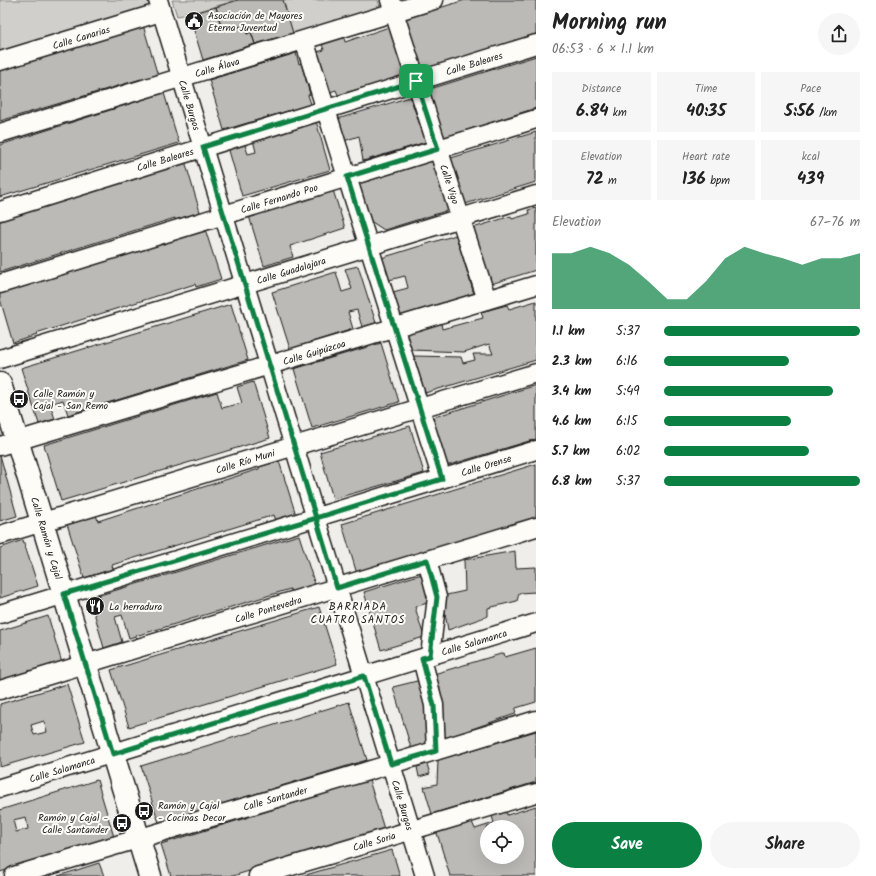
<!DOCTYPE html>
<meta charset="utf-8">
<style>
:root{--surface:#fff;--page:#f6f6f6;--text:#222;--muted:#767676;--accent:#0b8043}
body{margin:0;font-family:Kalam,sans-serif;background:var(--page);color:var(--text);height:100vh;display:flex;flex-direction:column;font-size:15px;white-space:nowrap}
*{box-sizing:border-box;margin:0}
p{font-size:13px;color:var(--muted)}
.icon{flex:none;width:22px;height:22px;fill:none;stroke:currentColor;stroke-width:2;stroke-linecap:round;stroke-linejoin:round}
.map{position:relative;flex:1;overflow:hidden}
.sheet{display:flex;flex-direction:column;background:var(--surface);width:340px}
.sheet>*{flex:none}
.controls{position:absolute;left:480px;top:820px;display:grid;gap:8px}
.controls a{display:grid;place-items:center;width:44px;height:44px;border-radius:50%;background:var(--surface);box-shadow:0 4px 16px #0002;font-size:20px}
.pin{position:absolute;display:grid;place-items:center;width:34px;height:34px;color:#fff;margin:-17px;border-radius:8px;box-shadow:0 2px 6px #0006}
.round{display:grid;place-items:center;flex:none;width:42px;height:42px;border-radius:21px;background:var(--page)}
.headline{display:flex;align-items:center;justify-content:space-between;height:68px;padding:0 16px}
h1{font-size:22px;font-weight:700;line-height:30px}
.stats{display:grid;grid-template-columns:repeat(3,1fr);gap:6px;height:68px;padding:4px 16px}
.stats div{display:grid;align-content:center;border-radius:0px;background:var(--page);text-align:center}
.stats b{font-size:17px;font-weight:700}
.stats small{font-size:11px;font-weight:400}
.stats p{font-size:11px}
.chart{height:112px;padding:8px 16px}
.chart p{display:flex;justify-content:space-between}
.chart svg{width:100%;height:72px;margin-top:4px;fill:var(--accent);opacity:.7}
.button{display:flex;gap:8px;margin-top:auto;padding:8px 16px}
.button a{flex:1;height:46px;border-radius:24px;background:var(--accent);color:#fff;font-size:16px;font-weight:700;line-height:46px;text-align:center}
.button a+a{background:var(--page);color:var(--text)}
ul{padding:0 16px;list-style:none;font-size:13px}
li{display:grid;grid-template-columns:64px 48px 1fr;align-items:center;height:30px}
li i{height:10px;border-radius:5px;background:var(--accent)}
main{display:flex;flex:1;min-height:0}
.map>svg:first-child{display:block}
</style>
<main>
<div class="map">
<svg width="536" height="876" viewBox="0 0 536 876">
<rect width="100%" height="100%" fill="#f0eeea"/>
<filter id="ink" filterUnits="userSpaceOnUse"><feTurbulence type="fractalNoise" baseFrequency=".025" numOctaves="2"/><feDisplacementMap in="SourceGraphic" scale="8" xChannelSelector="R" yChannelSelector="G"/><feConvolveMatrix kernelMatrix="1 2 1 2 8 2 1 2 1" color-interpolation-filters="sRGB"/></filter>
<g filter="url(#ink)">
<path fill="#d0cfcc" stroke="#767674" d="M0,0H148L151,9L0,55Z
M172,0H238L189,14L177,16Z
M283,0H378L380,7L293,34Z"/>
<path fill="#bbbab6" stroke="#1c1c1c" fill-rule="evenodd" d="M238,0H283L293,33L255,44L251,32L247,34L245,27L221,26L216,7Z
M465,0H536V34L425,69L421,68L405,21L407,18Z
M216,7L221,26L245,27L247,34L251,32L255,44L203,60L189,14Z
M143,25L158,76L142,81L141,79L0,121V70L125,32Z
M389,27L406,75L338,95L336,90L330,92L317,52L324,50L322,44L344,37L345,42Z
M296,53L299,64L301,63L310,94L308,95L311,104L224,130L209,80Z
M536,56V108L442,138L427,90Z
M164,93L179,143L0,197V145Z
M410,97L426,142L363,161L359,136L341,142L334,120Z
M316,121L330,170L242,196L228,147L244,142L248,154L256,152L253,140Z
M536,132V182L465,204L451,158Z
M185,161L200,212L175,220V218L0,272V217Z
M433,161L449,210L384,230L369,220L358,184Z
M333,190L345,228L290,246L293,257L264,266L249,216Z
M536,208V270L491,284L473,228L511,216L512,219L529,214L528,210Z
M205,229L221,279L196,287L195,284L36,334L37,335L13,343L0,299V291Z
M456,235L474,294L396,318L389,293L408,288L405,276L385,281L378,259Z
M358,266L376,323L362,327L357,310L348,312L353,329L290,349L272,292L336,272L342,292L352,289L345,269Z
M536,301V360L425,393L413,356L461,357L463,363L475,360L473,354H493L489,344L464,352L411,350L406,334L441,323L442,329L483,318L481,312L507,305L509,309Z
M231,304L248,360L68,415L63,400L50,404L55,419L39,424L21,368Z
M381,343L399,402L312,428L294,369Z
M253,382L270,438L61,501L44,445L217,392L222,408L242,403L237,387Z
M536,385V439L446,466L431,418Z
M410,426L424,473L333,499L320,452Z
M0,455L17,516L0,521Z
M279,461L296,515L276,521L274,515L112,565L113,569L84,578L67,524L96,515L98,521L259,469V467Z
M536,464V519L357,574L342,524Z
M299,535L315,585L292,593L290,589L129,638L122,615L115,617L122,642L104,648L90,598Z
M23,540L38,586L0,598V548Z
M515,551L516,568L536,567V592L519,593L517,601L488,608V616L448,630L442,596L465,591L464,560Z
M425,573L433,601L415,607L424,637L381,650L364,592Z
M319,607L337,664L129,727L111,670Z
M48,616L62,663L0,682V631Z
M536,648V702L516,708L515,714L443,739L434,674L504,653L505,657Z
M421,680L432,742L411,748L393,687Z
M67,684L85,742L0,767V704ZM44,721L47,732L34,735L31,725Z
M349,702L367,760L159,823L141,766Z
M536,731V782L432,814L424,787L437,784L438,760Z
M427,764L430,774L419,777L417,767Z
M97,780L114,837L0,872V810ZM26,817L28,829L16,832L13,820Z
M369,780L384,829L233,876H171L161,844Z
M536,806V876H450L437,833L472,822L475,829L494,823L492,816L506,811L507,815ZM487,827H517V857H487Z
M392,850L400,876H302Z
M99,863L104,876H58Z"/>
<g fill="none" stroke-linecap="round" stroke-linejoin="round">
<g stroke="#1c1c1c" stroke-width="21">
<path id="minor" d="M158,0L425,876
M390,0L487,300
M304,40L442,479
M0,61L161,12
M0,133L434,0
M0,211L536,44
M0,284L536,119
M0,359L536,195
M0,446L536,285
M0,535L536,373
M427,560L437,597L430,656
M0,614L536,450
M422,659L434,705L436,751
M0,690L536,527
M0,788L536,623
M14,876C188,823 363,774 536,720
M258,876L536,793"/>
</g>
<g stroke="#1c1c1c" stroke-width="25">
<path id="major" d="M0,384L150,876"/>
</g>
<use href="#minor" stroke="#fdfcf7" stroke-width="18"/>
<use href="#major" stroke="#fdfcf7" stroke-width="22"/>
</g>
</g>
<g fill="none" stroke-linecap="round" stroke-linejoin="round" filter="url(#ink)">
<g stroke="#fff" stroke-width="8">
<path id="route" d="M416,81L203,147L316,518L64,594L113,754L364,676L391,764L436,751L434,706L422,658L430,656L437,597L427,560L337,588L316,518L442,479L347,177L438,149L416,81"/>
</g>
<use href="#route" stroke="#0b8043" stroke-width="5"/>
</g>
<defs>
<g id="civic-disc" transform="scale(1)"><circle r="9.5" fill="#1c1c1c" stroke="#fdfcf7"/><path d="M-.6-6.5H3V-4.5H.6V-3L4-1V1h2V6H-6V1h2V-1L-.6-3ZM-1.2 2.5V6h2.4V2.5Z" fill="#fff"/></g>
<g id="bus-disc" transform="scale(1)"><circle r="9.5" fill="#1c1c1c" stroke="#fdfcf7"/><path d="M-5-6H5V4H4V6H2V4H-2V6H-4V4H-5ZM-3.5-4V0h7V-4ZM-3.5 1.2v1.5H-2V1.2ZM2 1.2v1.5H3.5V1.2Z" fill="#fff"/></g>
<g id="restaurant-disc" transform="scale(1)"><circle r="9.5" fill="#1c1c1c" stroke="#fdfcf7"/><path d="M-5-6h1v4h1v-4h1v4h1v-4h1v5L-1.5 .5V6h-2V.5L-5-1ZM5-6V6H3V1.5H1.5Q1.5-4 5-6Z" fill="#fff"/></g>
</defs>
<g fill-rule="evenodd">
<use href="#civic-disc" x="194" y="21"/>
<use href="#bus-disc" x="19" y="399"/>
<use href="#restaurant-disc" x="95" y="606"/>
<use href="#bus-disc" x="144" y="811"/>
<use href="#bus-disc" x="122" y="823"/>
</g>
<g text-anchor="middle" stroke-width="4" stroke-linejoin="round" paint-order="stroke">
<g font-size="10" fill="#1c1c1c" stroke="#fdfcf7" text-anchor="start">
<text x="208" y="19">Asociación de Mayores<tspan x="208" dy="12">Eterna Juventud</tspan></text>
<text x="33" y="397">Calle Ramón y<tspan x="33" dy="12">Cajal - San Remo</tspan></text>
<text x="109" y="610">La herradura</text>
<text x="158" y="809">Ramón y Cajal<tspan x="158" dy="12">- Cocinas Decor</tspan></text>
<text x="108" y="821" text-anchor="end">Ramón y Cajal -<tspan x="108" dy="12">Calle Santander</tspan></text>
</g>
<g font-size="10" fill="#1c1c1c" stroke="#fdfcf7">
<text transform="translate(81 37) rotate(-17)" y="4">Calle Canarias</text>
<text transform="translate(474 63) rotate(-17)" y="4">Calle Baleares</text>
<text transform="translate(217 67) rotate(-17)" y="4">Calle Álava</text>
<text transform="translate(190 105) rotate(73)" y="4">Calle Burgos</text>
<text transform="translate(165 159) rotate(-17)" y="4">Calle Baleares</text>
<text transform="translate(450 184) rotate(72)" y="4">Calle Vigo</text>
<text transform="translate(279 198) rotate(-17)" y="4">Calle Fernando Poo</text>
<text transform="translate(291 270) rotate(-17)" y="4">Calle Guadalajara</text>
<text transform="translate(314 352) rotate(-17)" y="4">Calle Guipúzcoa</text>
<text transform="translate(245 461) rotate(-17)" y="4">Calle Río Muni</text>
<text transform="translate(486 465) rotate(-17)" y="4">Calle Orense</text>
<text transform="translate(47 538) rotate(73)" y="4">Calle Ramón y Cajal</text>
<text transform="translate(268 609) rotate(-17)" y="4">Calle Pontevedra</text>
<text transform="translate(474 642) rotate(-17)" y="4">Calle Salamanca</text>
<text transform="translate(62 769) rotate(-17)" y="4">Calle Salamanca</text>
<text transform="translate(275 798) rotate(-16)" y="4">Calle Santander</text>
<text transform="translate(403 805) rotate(73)" y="4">Calle Burgos</text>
<text transform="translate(374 841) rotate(-17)" y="4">Calle Soria</text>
</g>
<g font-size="11" letter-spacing="1" fill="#1c1c1c" stroke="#fdfcf7">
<text x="358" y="610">BARRIADA<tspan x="358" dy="13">CUATRO SANTOS</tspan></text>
</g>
</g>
</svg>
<div class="controls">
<a><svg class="icon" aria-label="locate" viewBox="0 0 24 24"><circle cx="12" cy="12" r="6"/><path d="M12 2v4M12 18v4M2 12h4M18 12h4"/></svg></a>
</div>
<div class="pin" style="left:416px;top:81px;background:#1e9e55"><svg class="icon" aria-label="arrive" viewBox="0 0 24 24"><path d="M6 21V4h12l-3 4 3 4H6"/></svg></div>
</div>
<section class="sheet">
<div class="headline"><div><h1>Morning run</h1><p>06:53 · 6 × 1.1 km</p></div><a class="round"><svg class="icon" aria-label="share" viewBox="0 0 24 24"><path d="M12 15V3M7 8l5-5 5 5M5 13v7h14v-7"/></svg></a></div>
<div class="stats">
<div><p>Distance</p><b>6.84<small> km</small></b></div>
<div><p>Time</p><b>40:35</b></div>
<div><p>Pace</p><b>5:56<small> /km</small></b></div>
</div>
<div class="stats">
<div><p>Elevation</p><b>72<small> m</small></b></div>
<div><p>Heart rate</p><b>136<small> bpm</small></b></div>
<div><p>kcal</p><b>439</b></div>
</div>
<div class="chart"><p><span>Elevation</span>67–76 m</p>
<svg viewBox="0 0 160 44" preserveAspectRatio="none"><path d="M0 44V10L10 10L20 6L30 10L40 17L50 27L60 38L70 38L80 27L90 13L100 6L110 10L120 13L130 17L140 13L150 13L160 10V44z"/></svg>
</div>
<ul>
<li><b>1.1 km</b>5:37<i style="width:100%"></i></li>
<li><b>2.3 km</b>6:16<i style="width:64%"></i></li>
<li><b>3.4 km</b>5:49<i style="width:86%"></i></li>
<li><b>4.6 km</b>6:15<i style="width:65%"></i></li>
<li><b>5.7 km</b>6:02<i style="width:74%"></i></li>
<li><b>6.8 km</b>5:37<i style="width:100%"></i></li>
</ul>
<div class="button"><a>Save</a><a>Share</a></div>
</section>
</main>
